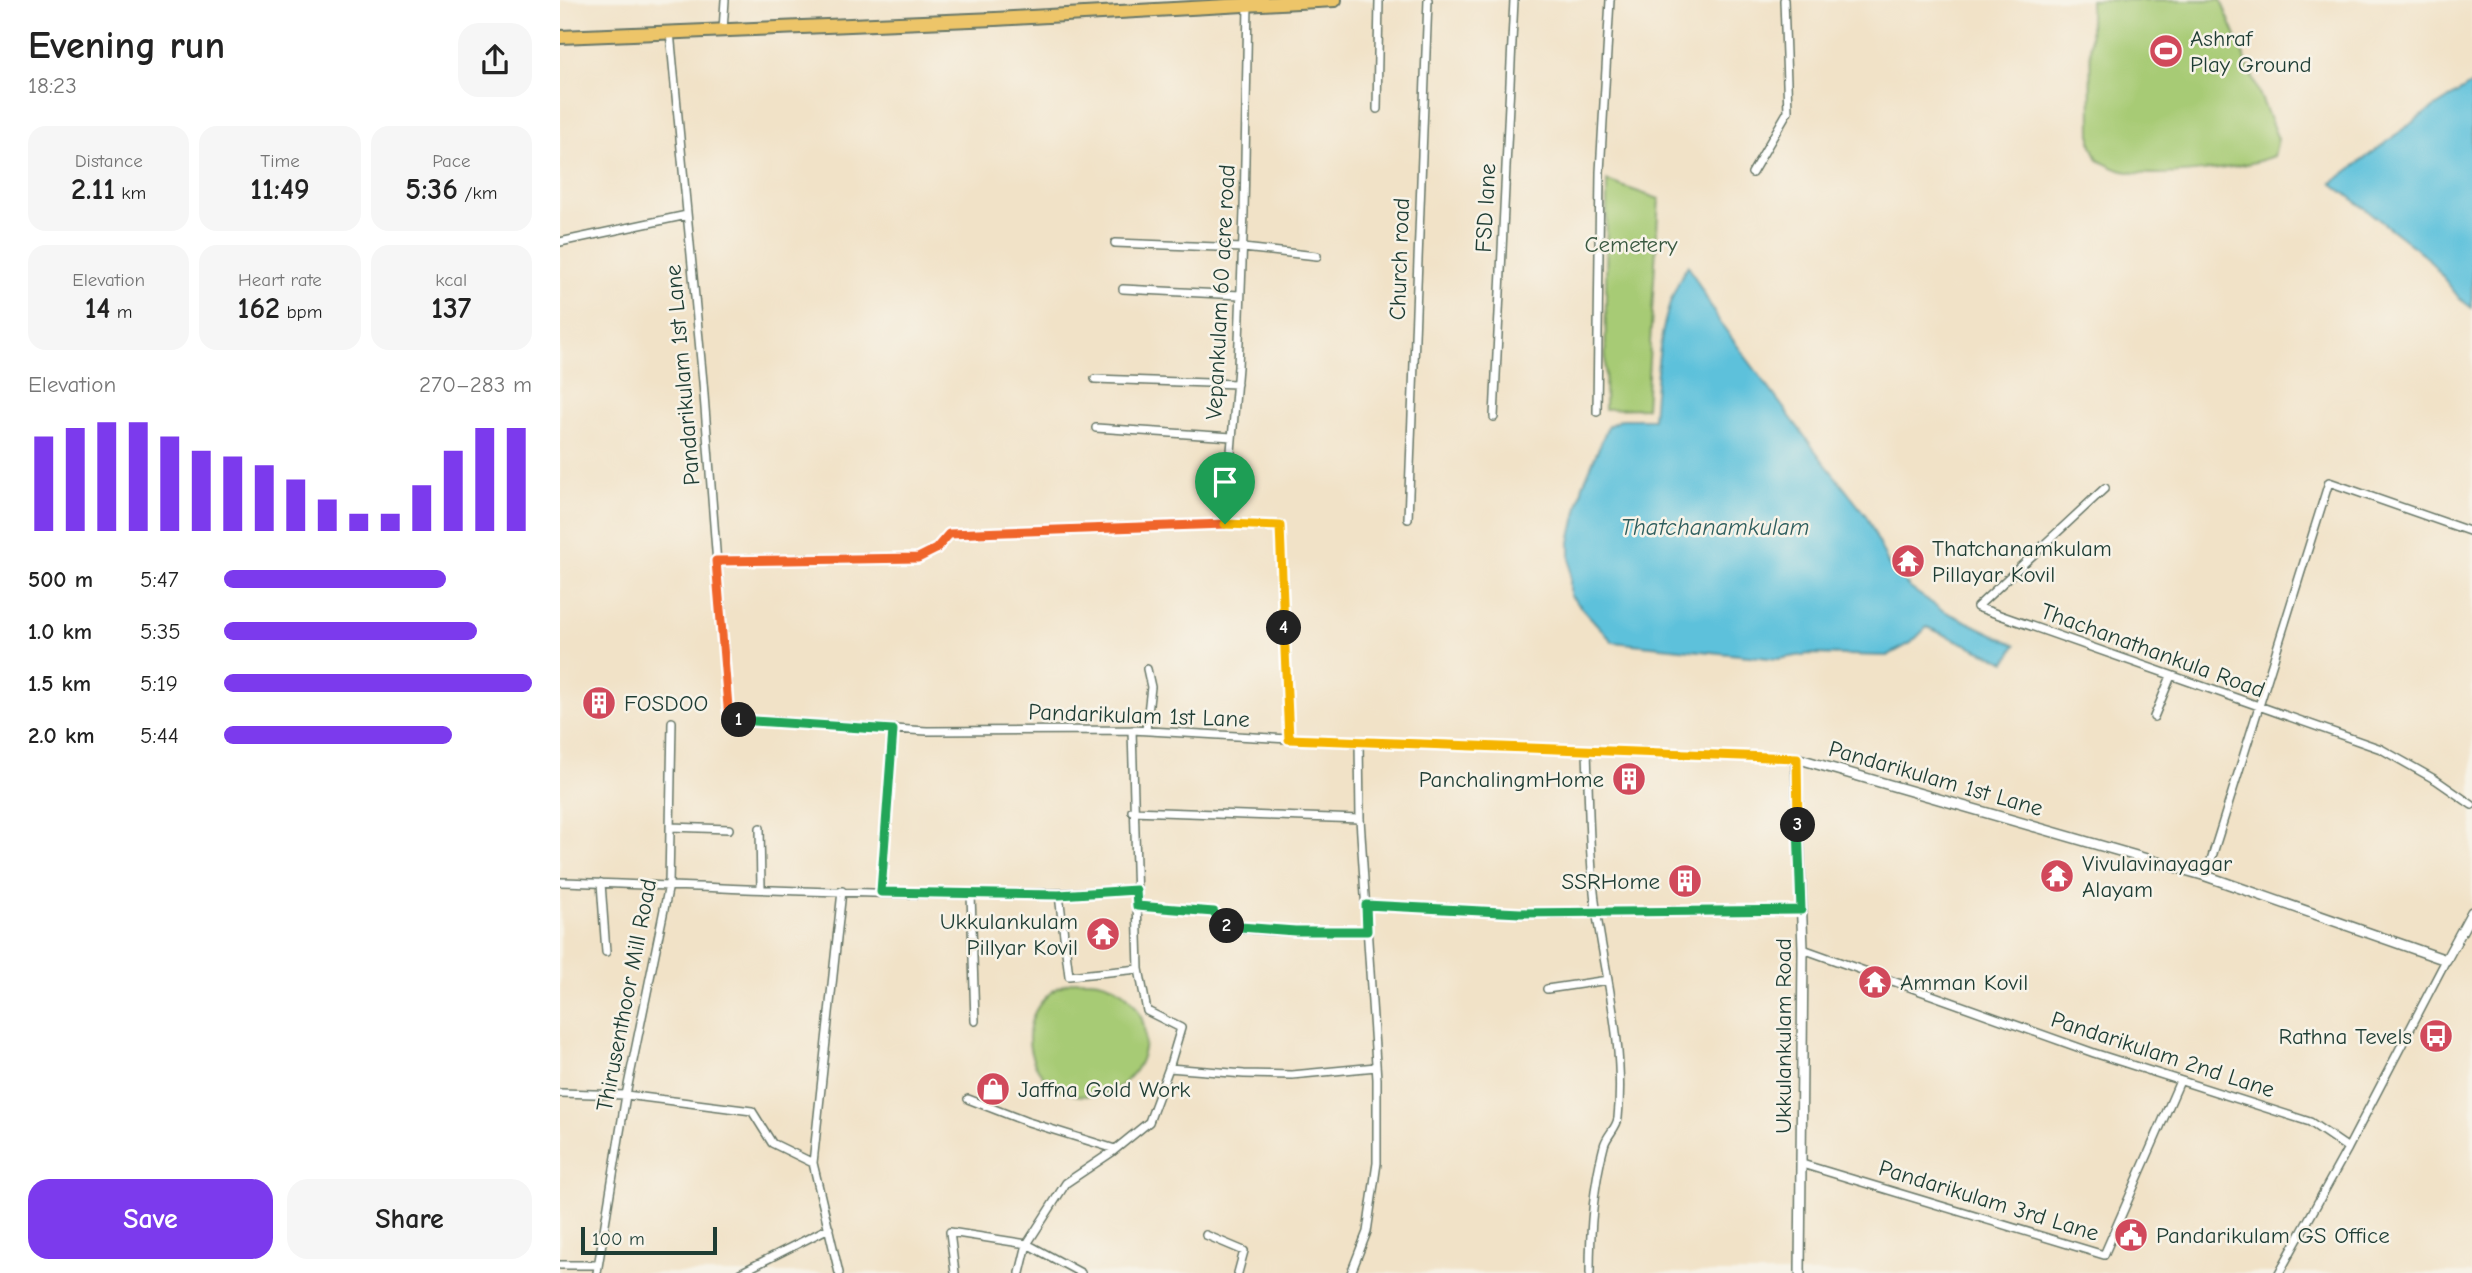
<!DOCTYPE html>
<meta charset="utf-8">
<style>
:root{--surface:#fff;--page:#f6f6f6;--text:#222;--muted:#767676;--accent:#7c3aed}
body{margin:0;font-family:"Comic Neue",sans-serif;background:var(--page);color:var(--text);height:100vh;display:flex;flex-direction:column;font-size:26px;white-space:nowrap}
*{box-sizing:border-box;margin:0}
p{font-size:23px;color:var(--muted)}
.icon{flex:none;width:38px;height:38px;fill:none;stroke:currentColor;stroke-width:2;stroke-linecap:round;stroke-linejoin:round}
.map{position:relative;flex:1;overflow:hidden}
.panel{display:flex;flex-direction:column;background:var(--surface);width:560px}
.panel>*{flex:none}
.scale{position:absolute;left:21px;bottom:18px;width:136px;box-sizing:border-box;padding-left:7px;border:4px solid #1f3d34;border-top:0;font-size:19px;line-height:24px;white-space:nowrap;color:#1f3d34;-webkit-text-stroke:5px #f7f3e8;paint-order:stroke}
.pin{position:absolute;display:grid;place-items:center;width:60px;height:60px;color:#fff;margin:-72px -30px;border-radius:50% 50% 50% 0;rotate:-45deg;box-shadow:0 0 7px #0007}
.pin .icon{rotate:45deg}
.km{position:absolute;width:35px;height:35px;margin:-18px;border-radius:50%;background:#222;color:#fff;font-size:19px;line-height:35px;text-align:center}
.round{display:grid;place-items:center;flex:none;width:74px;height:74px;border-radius:21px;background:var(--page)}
.summary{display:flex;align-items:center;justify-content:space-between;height:119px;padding:0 28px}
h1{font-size:38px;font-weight:600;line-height:52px}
.metrics{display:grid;grid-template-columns:repeat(3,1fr);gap:10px;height:119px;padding:7px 28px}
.metrics div{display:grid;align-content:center;border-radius:18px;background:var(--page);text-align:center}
.metrics b{font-size:30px;font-weight:600}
.metrics small{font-size:19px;font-weight:400}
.metrics p{font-size:19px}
.chart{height:196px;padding:14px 28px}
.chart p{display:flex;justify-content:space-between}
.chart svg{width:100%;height:126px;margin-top:7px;stroke:var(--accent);stroke-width:6}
.cta{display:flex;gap:14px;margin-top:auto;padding:14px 28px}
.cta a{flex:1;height:80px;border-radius:21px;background:var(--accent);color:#fff;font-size:28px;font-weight:600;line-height:80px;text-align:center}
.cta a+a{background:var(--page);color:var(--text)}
ul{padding:0 28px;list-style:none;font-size:23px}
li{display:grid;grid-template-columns:112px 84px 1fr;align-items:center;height:52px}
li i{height:18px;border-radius:9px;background:var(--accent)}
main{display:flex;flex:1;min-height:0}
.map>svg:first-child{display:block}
</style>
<main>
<section class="panel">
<div class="summary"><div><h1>Evening run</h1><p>18:23</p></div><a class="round"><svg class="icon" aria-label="share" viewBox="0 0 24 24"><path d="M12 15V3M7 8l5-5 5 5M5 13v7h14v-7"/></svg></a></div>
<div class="metrics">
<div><p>Distance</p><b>2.11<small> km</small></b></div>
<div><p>Time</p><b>11:49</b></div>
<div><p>Pace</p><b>5:36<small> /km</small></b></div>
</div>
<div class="metrics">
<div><p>Elevation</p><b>14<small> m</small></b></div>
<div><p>Heart rate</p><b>162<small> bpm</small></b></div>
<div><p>kcal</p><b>137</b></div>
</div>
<div class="chart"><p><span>Elevation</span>270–283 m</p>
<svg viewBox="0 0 160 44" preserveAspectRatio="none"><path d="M5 44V11M15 44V8M25 44V6M35 44V6M45 44V11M55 44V16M65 44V18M75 44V21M85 44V26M95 44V33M105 44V38M115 44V38M125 44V28M135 44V16M145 44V8M155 44V8"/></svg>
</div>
<ul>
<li><b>500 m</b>5:47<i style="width:72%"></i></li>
<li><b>1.0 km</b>5:35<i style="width:82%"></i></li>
<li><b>1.5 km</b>5:19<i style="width:100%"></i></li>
<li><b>2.0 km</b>5:44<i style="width:74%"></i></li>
</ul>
<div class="cta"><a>Save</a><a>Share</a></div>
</section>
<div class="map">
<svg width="1912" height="1273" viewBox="0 0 1912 1273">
<rect width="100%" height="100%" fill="#f7f3e8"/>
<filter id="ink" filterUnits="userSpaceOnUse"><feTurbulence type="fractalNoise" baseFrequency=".0143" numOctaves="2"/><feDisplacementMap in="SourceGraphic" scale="14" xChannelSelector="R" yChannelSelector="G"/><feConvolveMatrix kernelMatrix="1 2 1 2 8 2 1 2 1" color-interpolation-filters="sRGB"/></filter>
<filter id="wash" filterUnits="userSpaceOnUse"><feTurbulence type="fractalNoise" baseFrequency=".00686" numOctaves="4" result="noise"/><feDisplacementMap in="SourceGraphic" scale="28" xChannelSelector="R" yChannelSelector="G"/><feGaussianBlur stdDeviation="1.57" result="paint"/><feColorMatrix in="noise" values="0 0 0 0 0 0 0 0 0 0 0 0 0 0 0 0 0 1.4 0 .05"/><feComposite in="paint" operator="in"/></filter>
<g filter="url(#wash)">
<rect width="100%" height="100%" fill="#f1e2c7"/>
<path fill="#a7cb74" stroke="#638454" stroke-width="2" d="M1530,0H1661L1718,139L1714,156C1681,169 1598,179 1563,171C1555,169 1546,164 1538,160L1531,143Z
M1047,181L1099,199L1086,408L1045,409Z
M469 1038a58 58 0 1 1 116 0a58 58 0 1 1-116 0Z"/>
<path fill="#5dc1db" stroke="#3e7f88" stroke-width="2" d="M1912,84V308L1900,299L1867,257L1772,183L1861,116Z
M1128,265L1159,321L1263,461L1307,517L1329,566L1350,588L1382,610L1456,645L1446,662L1367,627L1351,643L1327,656L1249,654L1218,659L1053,642L1010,595V542L1023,485L1048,426L1062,419H1093C1097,368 1099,310 1128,265Z"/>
</g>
<g filter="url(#ink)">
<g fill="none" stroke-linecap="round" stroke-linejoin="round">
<g stroke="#687767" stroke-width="10">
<path id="minor" d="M688,5L684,211L678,367L665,524L720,526L729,739
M163,30L165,0
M110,32L143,382L169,719L367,731L572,730L746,740L1236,758
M817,109L819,0
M1192,173L1228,111L1224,0
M0,242L127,215
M555,243L683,248L757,256
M563,289L680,295
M535,379L677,384
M1037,412L1040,172L1050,0
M934,417L954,0
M536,428L672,437
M1545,488L1417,607L1821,749L1876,780L1912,805
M848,519L868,0
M156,560L358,558L376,549L389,534L665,524
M1594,717L1611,676
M586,730L591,687L587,669
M1027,751C1029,806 1029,862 1037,916C1047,982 1065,1051 1058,1118C1057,1128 1046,1136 1044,1146C1033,1187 1030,1230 1030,1273
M572,811L800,819
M110,827L169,829
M200,828L201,888
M1646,876L1769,482L1912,532
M0,882C192,888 384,901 576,890
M41,883L46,952
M321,892L333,730
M411,894L415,1021
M499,895L509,976L579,969
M806,905L960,913L1241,910
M577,906L654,912L662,925C710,934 759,931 807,931
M1243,949L1534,1053L1750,1122L1788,1148
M987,989L1048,980
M609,1068L684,1074L732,1075L816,1067
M0,1093L66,1095L192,1111L212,1143L253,1163L282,891
M408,1099L465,1121L555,1149
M253,1163L279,1273
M1242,1164L1544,1255L1620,1081
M646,1235L684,1251L678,1273
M0,1265H38
M37,1273L66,1095L109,885L112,722
M180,1273L269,1228
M395,1273L390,1232L467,1244L460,1273
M521,1273L467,1244L506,1183L552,1152L589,1122L609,1068L621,1028L587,1011L579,969L572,730
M791,1273L807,1232L817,1163V1079L800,819L799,741
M1719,1273L1788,1148L1886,960"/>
</g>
<g stroke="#687767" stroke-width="12">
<path id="tertiary" d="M1240,1273L1243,949L1236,758L1646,876L1886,960L1912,912"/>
</g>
<g stroke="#687767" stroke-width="16">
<path id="trunk" d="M0,37L435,19L775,0"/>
</g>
<use href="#minor" stroke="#fff" stroke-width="7"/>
<use href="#tertiary" stroke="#fff" stroke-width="9"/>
<use href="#trunk" stroke="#edc569" stroke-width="12"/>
</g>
</g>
<g fill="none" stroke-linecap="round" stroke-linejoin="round" filter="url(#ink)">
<g stroke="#fff" stroke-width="14">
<path id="split-1" d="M179,720L169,719L156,561L358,558L376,549L389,534L665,524"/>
</g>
<g stroke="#fff" stroke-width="14">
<path id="split-2" d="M179,720L333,730L321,892L499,895L576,890L577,906L654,912L662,925L667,926"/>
</g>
<g stroke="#fff" stroke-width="14">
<path id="split-3" d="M667,926L735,931H807L806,905L960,913L1241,910L1238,825"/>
</g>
<g stroke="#fff" stroke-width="14">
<path id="split-4" d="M724,628L729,739L1237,758L1238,825"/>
</g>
<g stroke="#fff" stroke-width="14">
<path id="split-5" d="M665,524L720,526L724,628"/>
</g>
<use href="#split-1" stroke="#f0652b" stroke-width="9"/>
<use href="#split-2" stroke="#22a559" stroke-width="9"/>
<use href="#split-3" stroke="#22a559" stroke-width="9"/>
<use href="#split-4" stroke="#f5b400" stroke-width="9"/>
<use href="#split-5" stroke="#f5b400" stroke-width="9"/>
</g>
<defs>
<g id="stadium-disc" transform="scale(1.75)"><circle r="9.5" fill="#d1495b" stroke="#f7f3e8"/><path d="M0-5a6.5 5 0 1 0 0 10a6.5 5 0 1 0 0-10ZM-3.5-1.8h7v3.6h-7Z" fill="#fff"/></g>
<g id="temple-disc" transform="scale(1.75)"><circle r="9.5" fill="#d1495b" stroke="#f7f3e8"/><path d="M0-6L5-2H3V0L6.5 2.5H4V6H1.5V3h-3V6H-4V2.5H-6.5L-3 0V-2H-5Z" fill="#fff"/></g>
<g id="building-disc" transform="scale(1.75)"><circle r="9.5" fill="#d1495b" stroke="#f7f3e8"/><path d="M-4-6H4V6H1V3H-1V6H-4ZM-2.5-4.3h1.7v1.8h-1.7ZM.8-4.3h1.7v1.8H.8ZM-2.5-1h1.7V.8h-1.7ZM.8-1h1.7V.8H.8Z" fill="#fff"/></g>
<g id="bus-disc" transform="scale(1.75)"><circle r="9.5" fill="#d1495b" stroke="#f7f3e8"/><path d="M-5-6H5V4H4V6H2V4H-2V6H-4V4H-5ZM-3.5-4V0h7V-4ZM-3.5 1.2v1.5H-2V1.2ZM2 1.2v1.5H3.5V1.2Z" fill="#fff"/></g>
<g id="shop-disc" transform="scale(1.75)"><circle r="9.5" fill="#d1495b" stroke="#f7f3e8"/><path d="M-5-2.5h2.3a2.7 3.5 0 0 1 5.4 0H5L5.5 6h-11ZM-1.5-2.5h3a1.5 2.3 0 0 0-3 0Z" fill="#fff"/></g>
<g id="civic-disc" transform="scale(1.75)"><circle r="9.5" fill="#d1495b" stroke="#f7f3e8"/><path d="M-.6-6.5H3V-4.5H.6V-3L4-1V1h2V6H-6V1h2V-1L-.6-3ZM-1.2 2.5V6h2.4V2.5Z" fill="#fff"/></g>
</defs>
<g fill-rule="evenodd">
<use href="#stadium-disc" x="1606" y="51"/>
<use href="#temple-disc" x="1348" y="561"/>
<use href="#building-disc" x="39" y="703"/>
<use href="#building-disc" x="1069" y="779"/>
<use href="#temple-disc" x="1497" y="876"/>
<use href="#building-disc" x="1125" y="881"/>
<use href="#temple-disc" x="543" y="934"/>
<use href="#temple-disc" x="1315" y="982"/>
<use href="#bus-disc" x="1876" y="1036"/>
<use href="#shop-disc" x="433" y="1089"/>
<use href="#civic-disc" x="1571" y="1235"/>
</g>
<g text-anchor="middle" stroke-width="5" stroke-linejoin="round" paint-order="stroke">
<g font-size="23" fill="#1f3d34" stroke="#f7f3e8" text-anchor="start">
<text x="1630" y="46">Ashraf<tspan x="1630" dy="26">Play Ground</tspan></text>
<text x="1372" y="556">Thatchanamkulam<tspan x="1372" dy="26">Pillayar Kovil</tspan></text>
<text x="64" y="711">FOSDOO</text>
<text x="1044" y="787" text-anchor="end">PanchalingmHome</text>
<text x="1522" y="871">Vivulavinayagar<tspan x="1522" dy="26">Alayam</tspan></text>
<text x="1100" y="889" text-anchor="end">SSRHome</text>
<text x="518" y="929" text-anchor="end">Ukkulankulam<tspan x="518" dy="26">Pillyar Kovil</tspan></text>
<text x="1340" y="990">Amman Kovil</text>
<text x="1852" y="1044" text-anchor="end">Rathna Tevels</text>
<text x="458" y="1097">Jaffna Gold Work</text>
<text x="1596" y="1243">Pandarikulam GS Office</text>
</g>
<g font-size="23" fill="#1f3d34" stroke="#f7f3e8">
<text transform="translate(925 208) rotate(-87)" y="8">FSD lane</text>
<text transform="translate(839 259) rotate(-88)" y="8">Church road</text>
<text transform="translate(660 292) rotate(-87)" y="8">Vepankulam 60 acre road</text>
<text transform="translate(122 375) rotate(-95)" y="8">Pandarikulam 1st Lane</text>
<text transform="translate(1593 650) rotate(20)" y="8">Thachanathankula Road</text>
<text transform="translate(579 715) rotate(2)" y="8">Pandarikulam 1st Lane</text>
<text transform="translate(1376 778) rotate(16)" y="8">Pandarikulam 1st Lane</text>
<text transform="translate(66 995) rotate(-79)" y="8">Thirusenthoor Mill Road</text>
<text transform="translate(1223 1036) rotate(-90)" y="8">Ukkulankulam Road</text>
<text transform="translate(1603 1054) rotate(18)" y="8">Pandarikulam 2nd Lane</text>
<text transform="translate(1429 1200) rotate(17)" y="8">Pandarikulam 3rd Lane</text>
</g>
<g font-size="23" fill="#3a5941" stroke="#f7f3e8">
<text x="1071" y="252">Cemetery</text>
</g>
<g font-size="24" font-style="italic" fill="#2e5e5e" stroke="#f7f3e8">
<text x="1155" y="535">Thatchanamkulam</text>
</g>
</g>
</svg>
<div class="scale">100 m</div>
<div class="pin" style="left:665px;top:524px;background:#1e9e55"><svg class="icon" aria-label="arrive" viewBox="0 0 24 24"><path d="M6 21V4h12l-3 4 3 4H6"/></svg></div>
<b class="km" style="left:179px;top:720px">1</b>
<b class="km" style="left:667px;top:926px">2</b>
<b class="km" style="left:1238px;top:825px">3</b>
<b class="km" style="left:724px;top:628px">4</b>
</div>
</main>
